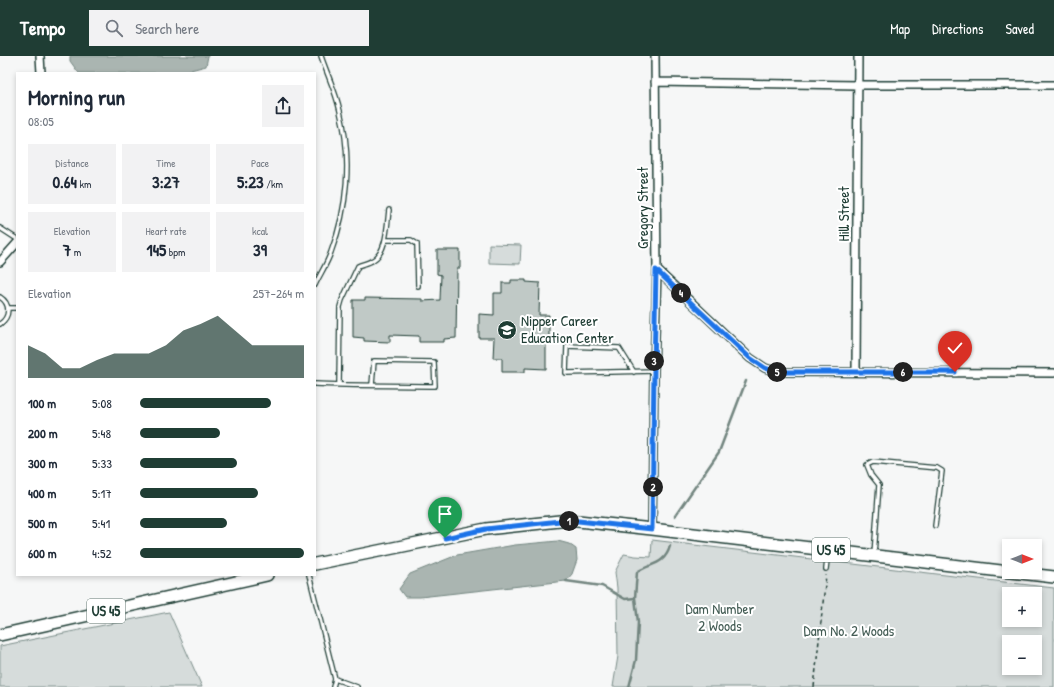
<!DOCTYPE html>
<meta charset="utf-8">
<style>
:root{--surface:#fff;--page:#f2f2f3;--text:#1f2937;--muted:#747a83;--accent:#1f3d34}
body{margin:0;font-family:"Patrick Hand",sans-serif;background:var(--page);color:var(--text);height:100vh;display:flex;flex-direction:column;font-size:15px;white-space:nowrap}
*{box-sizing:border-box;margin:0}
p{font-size:13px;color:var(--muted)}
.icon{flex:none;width:22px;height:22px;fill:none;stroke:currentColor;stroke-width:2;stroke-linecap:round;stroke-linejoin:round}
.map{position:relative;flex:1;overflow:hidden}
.sheet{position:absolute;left:16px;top:16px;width:300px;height:504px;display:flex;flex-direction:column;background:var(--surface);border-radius:0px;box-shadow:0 2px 6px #0003}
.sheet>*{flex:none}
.needle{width:26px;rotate:90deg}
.buttons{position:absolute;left:1002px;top:483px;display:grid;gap:8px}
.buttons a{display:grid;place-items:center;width:40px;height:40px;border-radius:0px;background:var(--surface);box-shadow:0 2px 6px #0003;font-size:20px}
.pin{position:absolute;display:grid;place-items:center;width:34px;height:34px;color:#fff;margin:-41px -17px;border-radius:50% 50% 50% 0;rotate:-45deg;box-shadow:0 0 4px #0007}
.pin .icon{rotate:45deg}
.km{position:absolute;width:20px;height:20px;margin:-10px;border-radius:50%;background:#222;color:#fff;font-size:11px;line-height:20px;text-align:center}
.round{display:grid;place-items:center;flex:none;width:42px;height:42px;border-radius:0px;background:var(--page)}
.headline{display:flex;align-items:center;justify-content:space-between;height:68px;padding:0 12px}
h1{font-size:22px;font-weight:800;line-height:30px}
.figures{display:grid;grid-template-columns:repeat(3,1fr);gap:6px;height:68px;padding:4px 12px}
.figures div{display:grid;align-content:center;border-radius:0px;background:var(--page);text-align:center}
.figures b{font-size:17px;font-weight:800}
.figures small{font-size:11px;font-weight:400}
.figures p{font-size:11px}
.chart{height:112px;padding:8px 12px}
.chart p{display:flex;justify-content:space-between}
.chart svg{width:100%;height:72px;margin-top:4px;fill:var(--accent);opacity:.7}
ul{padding:0 12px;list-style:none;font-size:13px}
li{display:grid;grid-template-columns:64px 48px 1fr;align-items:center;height:30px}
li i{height:10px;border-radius:5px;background:var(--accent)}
header{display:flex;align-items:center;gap:24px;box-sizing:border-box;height:56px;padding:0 20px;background:var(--accent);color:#fff}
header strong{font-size:19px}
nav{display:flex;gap:22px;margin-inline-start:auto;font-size:14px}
.search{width:280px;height:36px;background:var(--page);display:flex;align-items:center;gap:10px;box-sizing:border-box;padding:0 14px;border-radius:0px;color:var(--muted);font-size:15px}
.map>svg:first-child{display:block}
</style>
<header>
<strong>Tempo</strong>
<div class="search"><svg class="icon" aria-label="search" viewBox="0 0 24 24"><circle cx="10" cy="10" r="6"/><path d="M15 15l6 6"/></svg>Search here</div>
<nav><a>Map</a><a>Directions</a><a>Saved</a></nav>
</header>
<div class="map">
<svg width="1054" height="631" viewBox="0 0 1054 631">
<rect width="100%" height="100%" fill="#f6f7f7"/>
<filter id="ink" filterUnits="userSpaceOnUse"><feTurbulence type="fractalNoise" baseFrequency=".025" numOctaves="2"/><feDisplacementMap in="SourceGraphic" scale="8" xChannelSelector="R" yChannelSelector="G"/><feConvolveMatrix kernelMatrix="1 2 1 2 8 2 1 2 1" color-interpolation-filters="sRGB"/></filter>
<g filter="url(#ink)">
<path fill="#d6dcdb" stroke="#7a8c88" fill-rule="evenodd" d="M489,188L521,189L520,208L489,207Z
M652,484L1054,532V631H613L618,600L617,532L615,516L624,498L635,500L651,501ZM1009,538H1035V564H1009ZM1009,586H1035V612H1009Z
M169,556L202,631H0V590Z"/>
<path fill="#aab5b1" stroke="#72857f" d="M70,0H208L206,10L179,17H79L78,16L70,5Z
M558,485L569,488L576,493L577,504L572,518L566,525L420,541H405L399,533L410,518L457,499L515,489Z"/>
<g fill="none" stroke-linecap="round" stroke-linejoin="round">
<path stroke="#72857f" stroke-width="2.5" d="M675,460L719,396L746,325
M566,525L602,530L625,543L635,542
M629,631L636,604L638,566L635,542L637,516C651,507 665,509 670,490"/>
</g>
<path fill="#c0c9c6" stroke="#1f3d34" d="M437,194H460V212H457L456,282L444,283V286H419V280L390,279V286L364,285V282L353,281V244H365V242L422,243V245L440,244L441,219L437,218Z
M511,224H526V226L540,227L539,259H549V288H546V313L525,312V316H502V302H493L494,282H479V258L494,259V237H502V227H511Z"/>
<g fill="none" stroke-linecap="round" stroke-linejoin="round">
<g stroke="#1f3d34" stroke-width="6">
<path id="lane" d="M0,172L17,183
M385,184H411L417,188L418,230
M315,229C320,218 327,208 331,196C348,152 352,101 340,55C336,36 327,18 321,0
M0,241C11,248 10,261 0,268
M8,252H17
M634,316L619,292L567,290L566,317L654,315
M315,328C355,330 395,329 435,330L434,306L374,305L372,329
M339,329L340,251L342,244L358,210C363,208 369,207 373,204C387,196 387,169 389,154
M874,499L879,429L871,419L867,409L873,406L937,412L942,415L935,470
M826,513L828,495
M309,519L335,623L333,631
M335,623L357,631"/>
</g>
<g stroke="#1f3d34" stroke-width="10">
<path id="street" d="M40,0L41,17
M655,26L858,29H1054
M0,206L17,187
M657,214L750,302L765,312L777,316L1054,317
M856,316L858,0
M652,473L654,315L657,214L655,0"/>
</g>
<g stroke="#1f3d34" stroke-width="14">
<path id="primary" d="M315,508L486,473L569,464L652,473L1009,516
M1011,516L1054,521
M0,579L267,519"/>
</g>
<path stroke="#1f3d34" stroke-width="1.5" stroke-dasharray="4 3" stroke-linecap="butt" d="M814,631L826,519"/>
<use href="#lane" stroke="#fff" stroke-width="3.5"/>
<use href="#street" stroke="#fff" stroke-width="7"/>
<use href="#primary" stroke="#fff" stroke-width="11"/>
</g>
</g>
<g fill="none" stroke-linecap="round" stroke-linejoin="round" filter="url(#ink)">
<g stroke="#fff" stroke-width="8">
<path id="route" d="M445,482L486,473L569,464L652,473L654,315L656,214L750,302L765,312L777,316H955"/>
</g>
<use href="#route" stroke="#1a73e8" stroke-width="5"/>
</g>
<defs>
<g id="school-disc" transform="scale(1)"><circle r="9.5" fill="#1f3d34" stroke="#fff"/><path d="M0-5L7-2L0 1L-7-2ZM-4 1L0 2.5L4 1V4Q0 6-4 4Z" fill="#fff"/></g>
</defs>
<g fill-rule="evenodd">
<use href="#school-disc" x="507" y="274"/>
</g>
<g text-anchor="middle" stroke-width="4" stroke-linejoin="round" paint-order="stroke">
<g fill="#fff" stroke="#627771" stroke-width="1">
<rect x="812" y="482" width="38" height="24" rx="3"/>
<rect x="87" y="543" width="38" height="24" rx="3"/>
</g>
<g font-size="14" font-weight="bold" fill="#1f3d34">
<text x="831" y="499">US 45</text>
<text x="106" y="560">US 45</text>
</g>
<g font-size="15" fill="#1f3d34" stroke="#fff">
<text transform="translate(643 152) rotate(-90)" y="5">Gregory Street</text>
<text transform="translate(844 158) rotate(-90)" y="5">Hill Street</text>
</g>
<g font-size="15" fill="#1f3d34" stroke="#fff" text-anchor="start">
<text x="521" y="270">Nipper Career<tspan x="521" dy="17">Education Center</tspan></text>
</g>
<g font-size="15" fill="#445d55" stroke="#fff">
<text x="720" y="558">Dam Number<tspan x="720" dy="17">2 Woods</tspan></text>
<text x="849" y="580">Dam No. 2 Woods</text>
</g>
</g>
</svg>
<div class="buttons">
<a><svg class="needle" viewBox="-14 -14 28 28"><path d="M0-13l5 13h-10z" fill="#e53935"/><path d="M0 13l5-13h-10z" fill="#747a83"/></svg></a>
<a>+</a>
<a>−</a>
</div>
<div class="pin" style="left:445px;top:482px;background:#1e9e55"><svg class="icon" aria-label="arrive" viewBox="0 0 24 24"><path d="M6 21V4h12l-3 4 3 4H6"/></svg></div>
<div class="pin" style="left:955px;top:316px;background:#d93025"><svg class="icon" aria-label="check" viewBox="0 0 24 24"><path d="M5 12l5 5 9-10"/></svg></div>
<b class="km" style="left:569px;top:465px">1</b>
<b class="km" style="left:653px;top:431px">2</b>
<b class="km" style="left:654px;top:305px">3</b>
<b class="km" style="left:681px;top:237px">4</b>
<b class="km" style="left:777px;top:316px">5</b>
<b class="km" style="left:903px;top:316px">6</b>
<section class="sheet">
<div class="headline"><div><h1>Morning run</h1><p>08:05</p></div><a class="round"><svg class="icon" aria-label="share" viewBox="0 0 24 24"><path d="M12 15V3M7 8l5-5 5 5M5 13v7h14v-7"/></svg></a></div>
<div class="figures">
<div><p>Distance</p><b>0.64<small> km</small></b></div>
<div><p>Time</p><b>3:27</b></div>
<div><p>Pace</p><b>5:23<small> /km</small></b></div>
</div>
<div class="figures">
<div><p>Elevation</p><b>7<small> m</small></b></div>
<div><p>Heart rate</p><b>145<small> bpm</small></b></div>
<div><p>kcal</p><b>39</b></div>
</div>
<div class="chart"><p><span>Elevation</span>257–264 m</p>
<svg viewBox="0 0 160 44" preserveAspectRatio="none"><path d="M0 44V24L10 29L20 38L30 38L40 33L50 29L60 29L70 29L80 24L90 15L100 11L110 6L120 15L130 24L140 24L150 24L160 24V44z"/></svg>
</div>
<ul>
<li><b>100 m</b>5:08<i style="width:80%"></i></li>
<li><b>200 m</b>5:48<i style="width:49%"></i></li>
<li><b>300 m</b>5:33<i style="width:59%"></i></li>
<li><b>400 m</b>5:17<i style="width:72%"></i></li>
<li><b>500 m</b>5:41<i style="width:53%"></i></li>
<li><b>600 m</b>4:52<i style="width:100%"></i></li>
</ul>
</section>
</div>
